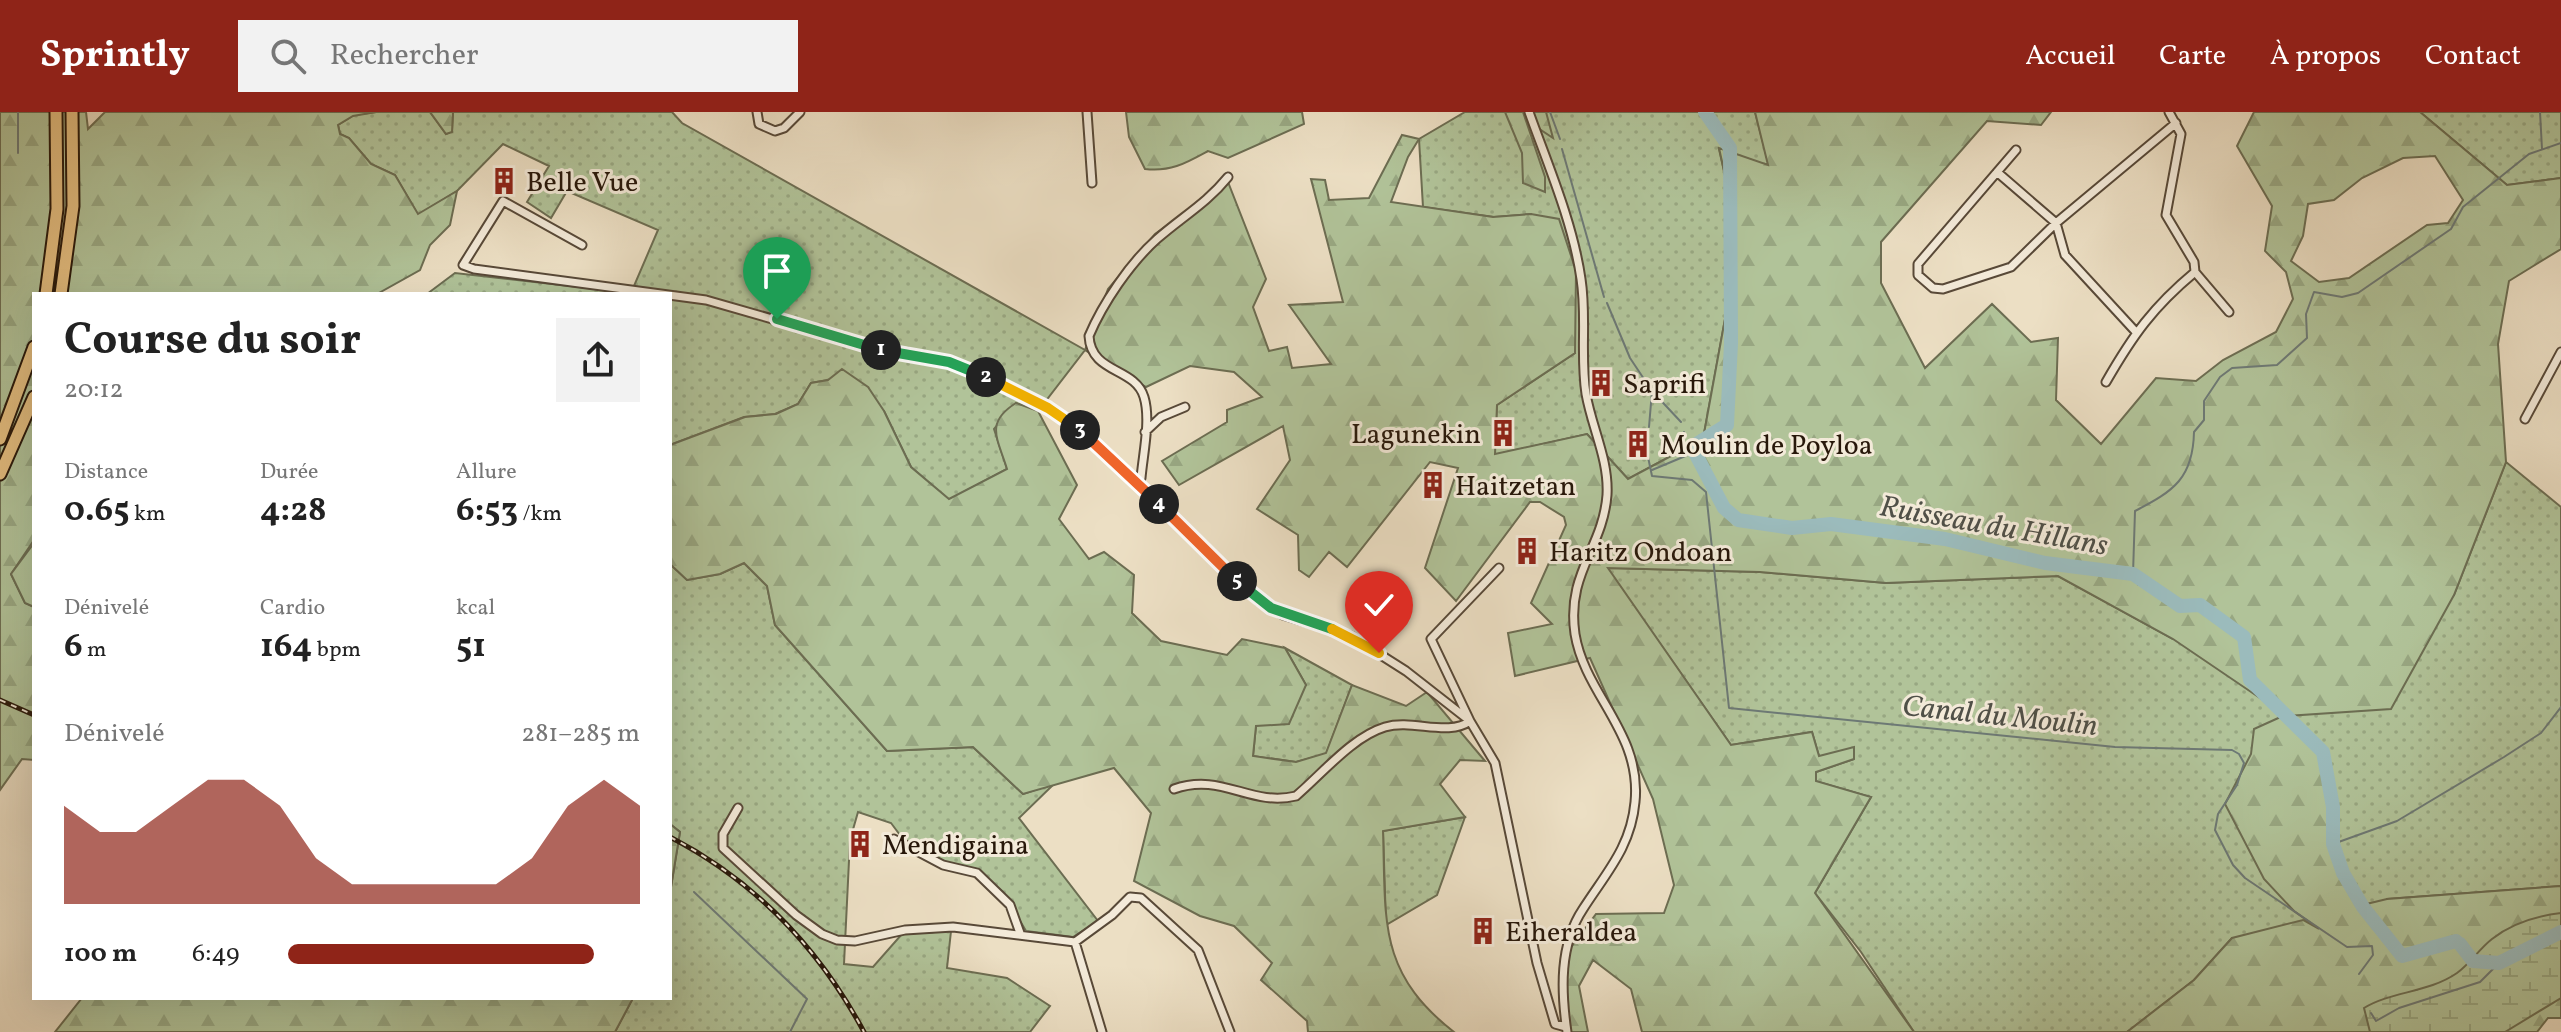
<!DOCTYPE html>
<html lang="fr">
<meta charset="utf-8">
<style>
:root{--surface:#fff;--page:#f2f2f2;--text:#222;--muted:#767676;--accent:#8f2418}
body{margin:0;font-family:Vollkorn,serif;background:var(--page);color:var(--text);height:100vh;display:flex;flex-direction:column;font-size:30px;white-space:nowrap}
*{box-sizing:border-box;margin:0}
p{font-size:26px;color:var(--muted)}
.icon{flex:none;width:44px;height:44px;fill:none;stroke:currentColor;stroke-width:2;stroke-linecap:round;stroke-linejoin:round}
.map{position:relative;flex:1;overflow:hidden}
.drawer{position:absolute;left:32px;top:180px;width:640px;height:708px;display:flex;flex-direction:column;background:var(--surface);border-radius:0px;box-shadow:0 8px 32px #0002}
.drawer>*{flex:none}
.pin{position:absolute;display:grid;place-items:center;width:68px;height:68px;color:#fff;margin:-82px -34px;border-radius:50% 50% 50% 0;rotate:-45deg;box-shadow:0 0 8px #0007}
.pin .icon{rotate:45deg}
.km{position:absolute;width:40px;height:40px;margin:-20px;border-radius:50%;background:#222;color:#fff;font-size:22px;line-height:40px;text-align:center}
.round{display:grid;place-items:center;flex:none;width:84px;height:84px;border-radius:0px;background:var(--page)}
.overview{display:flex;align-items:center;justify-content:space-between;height:136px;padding:0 32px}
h1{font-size:44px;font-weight:700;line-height:60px}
.figures{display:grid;grid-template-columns:repeat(3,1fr);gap:12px;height:136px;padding:8px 32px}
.figures div{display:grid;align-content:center}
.figures b{font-size:34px;font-weight:700}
.figures small{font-size:22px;font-weight:400}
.figures p{font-size:22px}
.chart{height:224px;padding:16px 32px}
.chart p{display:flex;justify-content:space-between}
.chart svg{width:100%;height:144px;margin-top:8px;fill:var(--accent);opacity:.7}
ul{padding:0 32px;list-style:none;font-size:26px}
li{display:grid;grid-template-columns:128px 96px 1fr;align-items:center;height:60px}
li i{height:20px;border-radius:10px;background:var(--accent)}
header{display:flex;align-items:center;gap:48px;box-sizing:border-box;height:112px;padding:0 40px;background:var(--accent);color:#fff}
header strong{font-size:38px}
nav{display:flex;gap:44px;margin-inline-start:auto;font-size:28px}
.search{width:560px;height:72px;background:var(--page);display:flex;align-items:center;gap:20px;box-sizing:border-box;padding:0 28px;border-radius:0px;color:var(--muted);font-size:30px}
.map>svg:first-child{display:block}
</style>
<header>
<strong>Sprintly</strong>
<div class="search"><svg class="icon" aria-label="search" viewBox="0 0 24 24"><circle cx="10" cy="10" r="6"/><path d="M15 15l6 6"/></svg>Rechercher</div>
<nav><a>Accueil</a><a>Carte</a><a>À propos</a><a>Contact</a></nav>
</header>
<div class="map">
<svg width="2561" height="920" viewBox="0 0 2561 920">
<defs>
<pattern id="grass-dots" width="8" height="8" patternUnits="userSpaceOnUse" patternTransform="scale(2)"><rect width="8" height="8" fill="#b1c399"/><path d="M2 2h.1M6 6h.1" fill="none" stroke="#98a782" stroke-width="1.8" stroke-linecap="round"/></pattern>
<pattern id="forest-firs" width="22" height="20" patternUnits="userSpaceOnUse" patternTransform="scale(2)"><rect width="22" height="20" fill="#b1c399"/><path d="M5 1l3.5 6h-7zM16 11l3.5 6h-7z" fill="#98a782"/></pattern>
<pattern id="wetland-marsh" width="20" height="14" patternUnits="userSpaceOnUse" patternTransform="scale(2)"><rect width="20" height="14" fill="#b1c399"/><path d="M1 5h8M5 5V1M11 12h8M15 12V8" fill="none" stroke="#98a782"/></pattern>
</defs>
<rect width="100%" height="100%" fill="#ecdfc4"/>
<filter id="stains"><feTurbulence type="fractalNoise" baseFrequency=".0025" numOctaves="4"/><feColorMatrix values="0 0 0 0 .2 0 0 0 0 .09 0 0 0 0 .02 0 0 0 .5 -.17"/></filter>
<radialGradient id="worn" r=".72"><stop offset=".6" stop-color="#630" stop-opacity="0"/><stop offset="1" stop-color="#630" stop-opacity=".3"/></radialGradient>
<path fill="url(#grass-dots)" stroke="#6c6d52" stroke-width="2" d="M376,0H430L446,22L452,19L453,0H672L682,11L1085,238L1038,299L1016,291L994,317L1007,357L949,388L911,355L884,299L828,268L811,271L798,292L775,302L744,305L670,333V182H427L455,161L631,181L658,118L567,79L551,106L527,90L549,54L503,32L457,79L418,103L395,63L371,52L349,26L340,22L338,13L354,3Z
M1465,0H1755L1769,54L1719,37L1732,95V169L1703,327L1628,367L1587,322L1494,343L1497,293L1575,241L1531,102L1494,105L1423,95L1419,27Z
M2420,0H2561V66L2507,73Z
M2506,350L2561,395V774L2387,787L2385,835L2232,826L2194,868L2127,920H1914L1861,840L1815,781L1871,685L1815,669L1816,660L1854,647L1819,644L1812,620L1731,633L1607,456L1760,460L1886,471L2058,464L2173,527L2454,483Z
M744,451L767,474L775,513L887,639L973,635L1023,682L1055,671L1019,706L1098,809L1073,825L1026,819L1003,780L978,760L940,748L903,727L891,711L858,700L850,728L844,852L873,855L902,822L951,819L947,856L1007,866L1050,894L1030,920H615L633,886H670V781L680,720L670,712V452L687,468L720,462Z
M1285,536L1352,573L1326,642L1296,650L1253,644L1256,614L1306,573Z
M1465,705L1437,783L1386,813L1383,719Z"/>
<path fill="url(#forest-firs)" stroke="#6c6d52" stroke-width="2" fill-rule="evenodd" d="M0,0H86L88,17L105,0H376L353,4L338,13L340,22L349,26L371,52L395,63L418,102L457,79L450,113L430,133L420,158L377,182H34V428L11,462L25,491L34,495V648L22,647L0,678Z
M430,0H453L452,20L446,22Z
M1126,0H1302L1304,12L1228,46L1208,39C1186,51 1171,60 1145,57L1129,25Z
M1505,0H1523L1545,65V80L1523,71L1522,41Z
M1532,0H1546L1553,26L1538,16Z
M1755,0H2051L2041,13L1987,9L1881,130V171L1925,256L1992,192L2031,230L2058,226L2056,288L2101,332L2156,266L2196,269L2223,248L2276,220L2293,187L2286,160L2265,139L2272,94L2237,34L2254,0H2420L2507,73L2561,66V137L2509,169L2498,232L2506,350L2454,483L2391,597L2287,604L2323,640L2333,695V732L2343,761L2366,792L2387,787L2561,774V906H2548L2537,920H2127L2194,868L2232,826L2303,808L2319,817L2294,799L2264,767L2225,692L2251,642L2254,617L2285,603L2173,527L2058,464L1886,471L1760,460L1608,456L1731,633L1812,620L1819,644L1854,635V647L1816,660V669L1871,685L1815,781L1914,920H1642L1631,877L1593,848L1579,874L1588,920H1567L1566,842L1596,802L1664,801L1674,773L1653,687L1590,546L1515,564L1508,521L1552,512L1531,491L1566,413L1564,405L1540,390H1530L1456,489L1425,456L1458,356L1430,350L1347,455L1329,440L1309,465L1299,458L1298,423L1257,397L1290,348L1283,314L1179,373L1162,349L1227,310V298L1262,285L1234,260L1190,254L1146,275L1085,238L1108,177L1155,122L1228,70L1266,167L1253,195L1269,239L1287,235L1292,256L1331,252L1289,193L1343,190L1311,67L1325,68L1329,88L1369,86L1402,23L1419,27L1408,45L1391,90L1493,105L1531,102L1559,107L1576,159L1575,241L1497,293L1495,342L1587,322L1628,367L1703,327L1732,169V95L1719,36L1768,53ZM2435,44L2463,88L2448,111L2427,113L2349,166L2319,170L2291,149L2303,124L2308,92L2334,88L2362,66L2403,46Z
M842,257L868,275L884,299L911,355L949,387L1007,357C998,327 984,311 1016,291L1038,299L1077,373L1059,407L1089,447L1104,440L1134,463L1132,501L1161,529L1227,543L1242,527L1285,536L1306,573L1289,612L1256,614L1253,644L1296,650L1326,641L1352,573L1406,594L1427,580L1485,649L1460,648L1440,672L1465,705L1383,719C1386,808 1377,860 1454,920H1308L1307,909L1261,868L1272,851L1234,814L1200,804L1134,769L1151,701L1114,656L1023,682L973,635L887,639L775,513L767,474L744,451L720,462L687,468L670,452V333L745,305L776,302L798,292L811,271L828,268Z
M670,712L680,720L670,781Z
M82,886H633L615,920H55Z"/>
<path fill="url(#wetland-marsh)" stroke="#6c6d52" stroke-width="2" d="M2561,801V886L2505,920H2370L2364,896C2392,879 2428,881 2457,861C2470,852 2479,837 2492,827C2512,811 2536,804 2561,801Z"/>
<path fill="#b1c399" stroke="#6c6d52" stroke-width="2" d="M34,431V495L25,491L11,462Z"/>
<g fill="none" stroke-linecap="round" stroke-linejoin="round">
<path stroke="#6d7975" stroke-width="2" d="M18,0V41
M1550,0L1560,27
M2540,0L2542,37
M1562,37L1604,185
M1607,191L1630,246L1652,279L1649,315
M1652,279L1681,310
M1684,320L1683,331L1692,335
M1648,345L1652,364L1692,368L1706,380L1729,596L2115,635L2232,638L2239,642L2244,651L2237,673L2218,702L2215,718L2233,753L2245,766L2347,835L2372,834L2373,843L2359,862
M1652,358L1695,340
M2133,462L2135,399C2174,379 2193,366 2194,320L2204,308V289L2220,265L2232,256L2277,253L2307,226L2306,202L2314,180L2342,185L2358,181L2451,117L2463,95L2529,42L2561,31
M2333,732L2397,709L2504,645L2541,621L2561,595
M694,780L807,887L790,920
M2557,822H2561
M2371,901L2376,909L2399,896L2480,870L2499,851"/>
<path stroke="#9bbbbc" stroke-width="14" d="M1705,0L1730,36L1731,231L1727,313L1692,335L1724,396L1738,408L1792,416L1831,412L1945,427L2045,451L2133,462L2180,494L2200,493L2244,525L2250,568L2323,640L2333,695V732L2343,761L2363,795L2402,844L2456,829
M2460,832L2473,849L2499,851L2561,820"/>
<g stroke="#584938" stroke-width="11">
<path id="minor" d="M757,0L759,12L775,19L784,16L800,0
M1087,0L1092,71
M1529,0C1548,53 1573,111 1581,167C1587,205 1580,244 1586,282C1592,316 1609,348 1607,383C1603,436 1566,461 1575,522C1585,583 1642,621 1635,690C1631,735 1606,761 1583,797C1559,833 1561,879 1567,920
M2016,38L1918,152V163L1933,176L1943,177L2011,155L2056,111L2176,11
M1997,60L2056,111L2065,143L2135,219
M582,133L503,89L463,153L474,157L706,188L884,239L949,250L970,258L1048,296L1083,320L1259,489L1283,503L1351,524L1406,559L1470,609L1495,651L1537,851L1555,912L1566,915
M2195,160L2229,200
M2106,270C2133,223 2153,195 2195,160L2194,150L2166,103L2181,22L2169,0
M2525,307L2561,240
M1145,320L1161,305L1185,295
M1137,370L1141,366C1143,342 1151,308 1144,285C1135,255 1091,262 1089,224C1103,191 1130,151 1157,127C1182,105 1207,91 1228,65
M1174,677C1222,660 1250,695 1296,684C1322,662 1352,625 1385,615C1413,607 1448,625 1470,609L1431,527L1499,456
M738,696L723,722V736L796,803L822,822L837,828L855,829L905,818L953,815L1075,830L1112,803L1130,785L1141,786L1198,838L1230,920
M894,727L943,753L977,761L1010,793L1020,821
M1075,830L1102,920"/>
</g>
<g stroke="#27170a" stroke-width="15">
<path id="highway" d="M46,182L57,97L56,0
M61,182L73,94L72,0
M0,327L34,235
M0,362L34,285"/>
</g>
<use href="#minor" stroke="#f3ead9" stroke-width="7"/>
<use href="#highway" stroke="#e6c082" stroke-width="11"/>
<g stroke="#27170a" stroke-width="5">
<path id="rail" d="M0,588L34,603
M670,725C755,769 819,836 864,920"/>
</g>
<use href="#rail" stroke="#f3ead9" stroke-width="2" stroke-dasharray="6" stroke-linecap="butt"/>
</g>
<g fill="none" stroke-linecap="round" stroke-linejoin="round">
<g stroke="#fff" stroke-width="16">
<path id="split-1" d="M777,207L881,238"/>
</g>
<g stroke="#fff" stroke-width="16">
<path id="split-2" d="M881,238L949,250L986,265"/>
</g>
<g stroke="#fff" stroke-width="16">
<path id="split-3" d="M986,265L1048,296L1080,318"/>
</g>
<g stroke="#fff" stroke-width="16">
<path id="split-4" d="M1080,318L1159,392"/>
</g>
<g stroke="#fff" stroke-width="16">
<path id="split-5" d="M1159,392L1237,469"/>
</g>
<g stroke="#fff" stroke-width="16">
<path id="split-6" d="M1237,469L1271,496L1332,517"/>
</g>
<g stroke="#fff" stroke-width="16">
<path id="split-7" d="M1332,517L1379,541"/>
</g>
<use href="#split-1" stroke="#22a559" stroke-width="10"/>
<use href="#split-2" stroke="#22a559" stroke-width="10"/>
<use href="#split-3" stroke="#f5b400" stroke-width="10"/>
<use href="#split-4" stroke="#f0652b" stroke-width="10"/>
<use href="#split-5" stroke="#f0652b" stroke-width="10"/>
<use href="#split-6" stroke="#22a559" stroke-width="10"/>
<use href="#split-7" stroke="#f5b400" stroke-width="10"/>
</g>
<defs>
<g id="building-bare" transform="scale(2.16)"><path d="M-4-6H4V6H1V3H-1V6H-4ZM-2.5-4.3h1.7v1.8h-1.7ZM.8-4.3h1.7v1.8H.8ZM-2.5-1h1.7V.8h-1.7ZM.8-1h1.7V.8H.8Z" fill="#8f2418" stroke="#f3ead9" stroke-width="2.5" paint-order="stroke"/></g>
</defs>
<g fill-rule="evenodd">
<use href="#building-bare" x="504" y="69"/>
<use href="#building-bare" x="1601" y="271"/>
<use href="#building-bare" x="1503" y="321"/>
<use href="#building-bare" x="1638" y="332"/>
<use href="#building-bare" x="1433" y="373"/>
<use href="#building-bare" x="1527" y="439"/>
<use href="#building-bare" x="860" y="732"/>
<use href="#building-bare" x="1483" y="819"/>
</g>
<g text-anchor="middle" stroke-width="6" stroke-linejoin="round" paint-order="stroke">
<g font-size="28" fill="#27170a" stroke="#f3ead9" text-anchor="start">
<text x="526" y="79">Belle Vue</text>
<text x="1623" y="281">Saprifi</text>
<text x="1481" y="331" text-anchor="end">Lagunekin</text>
<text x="1660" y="342">Moulin de Poyloa</text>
<text x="1455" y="383">Haitzetan</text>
<text x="1549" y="449">Haritz Ondoan</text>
<text x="882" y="742">Mendigaina</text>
<text x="1505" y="829">Eiheraldea</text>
</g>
<g font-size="30" font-style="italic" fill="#505048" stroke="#f3ead9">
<text transform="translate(1994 413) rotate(10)" y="10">Ruisseau du Hillans</text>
<text transform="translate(2000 603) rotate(6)" y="10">Canal du Moulin</text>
</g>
</g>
<rect width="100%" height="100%" filter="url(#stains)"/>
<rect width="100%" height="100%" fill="url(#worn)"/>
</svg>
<div class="pin" style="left:777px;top:207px;background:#1e9e55"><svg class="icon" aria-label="arrive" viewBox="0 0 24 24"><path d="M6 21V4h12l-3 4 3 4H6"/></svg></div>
<div class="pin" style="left:1379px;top:541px;background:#d93025"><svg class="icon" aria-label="check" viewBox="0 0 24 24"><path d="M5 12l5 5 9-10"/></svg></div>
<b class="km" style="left:881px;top:238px">1</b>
<b class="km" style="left:986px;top:265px">2</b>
<b class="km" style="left:1080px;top:318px">3</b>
<b class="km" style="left:1159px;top:392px">4</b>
<b class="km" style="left:1237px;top:469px">5</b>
<section class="drawer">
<div class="overview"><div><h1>Course du soir</h1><p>20:12</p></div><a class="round"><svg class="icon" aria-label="share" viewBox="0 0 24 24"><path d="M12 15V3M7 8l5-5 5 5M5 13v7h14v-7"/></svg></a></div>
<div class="figures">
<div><p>Distance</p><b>0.65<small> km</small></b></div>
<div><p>Durée</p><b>4:28</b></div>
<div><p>Allure</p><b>6:53<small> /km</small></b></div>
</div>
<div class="figures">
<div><p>Dénivelé</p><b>6<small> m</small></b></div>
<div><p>Cardio</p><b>164<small> bpm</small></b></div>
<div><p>kcal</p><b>51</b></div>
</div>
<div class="chart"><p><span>Dénivelé</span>281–285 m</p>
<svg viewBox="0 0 160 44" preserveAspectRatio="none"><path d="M0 44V14L10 22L20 22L30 14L40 6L50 6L60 14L70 30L80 38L90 38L100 38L110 38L120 38L130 30L140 14L150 6L160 14V44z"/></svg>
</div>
<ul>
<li><b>100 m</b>6:49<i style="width:87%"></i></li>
</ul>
</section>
</div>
